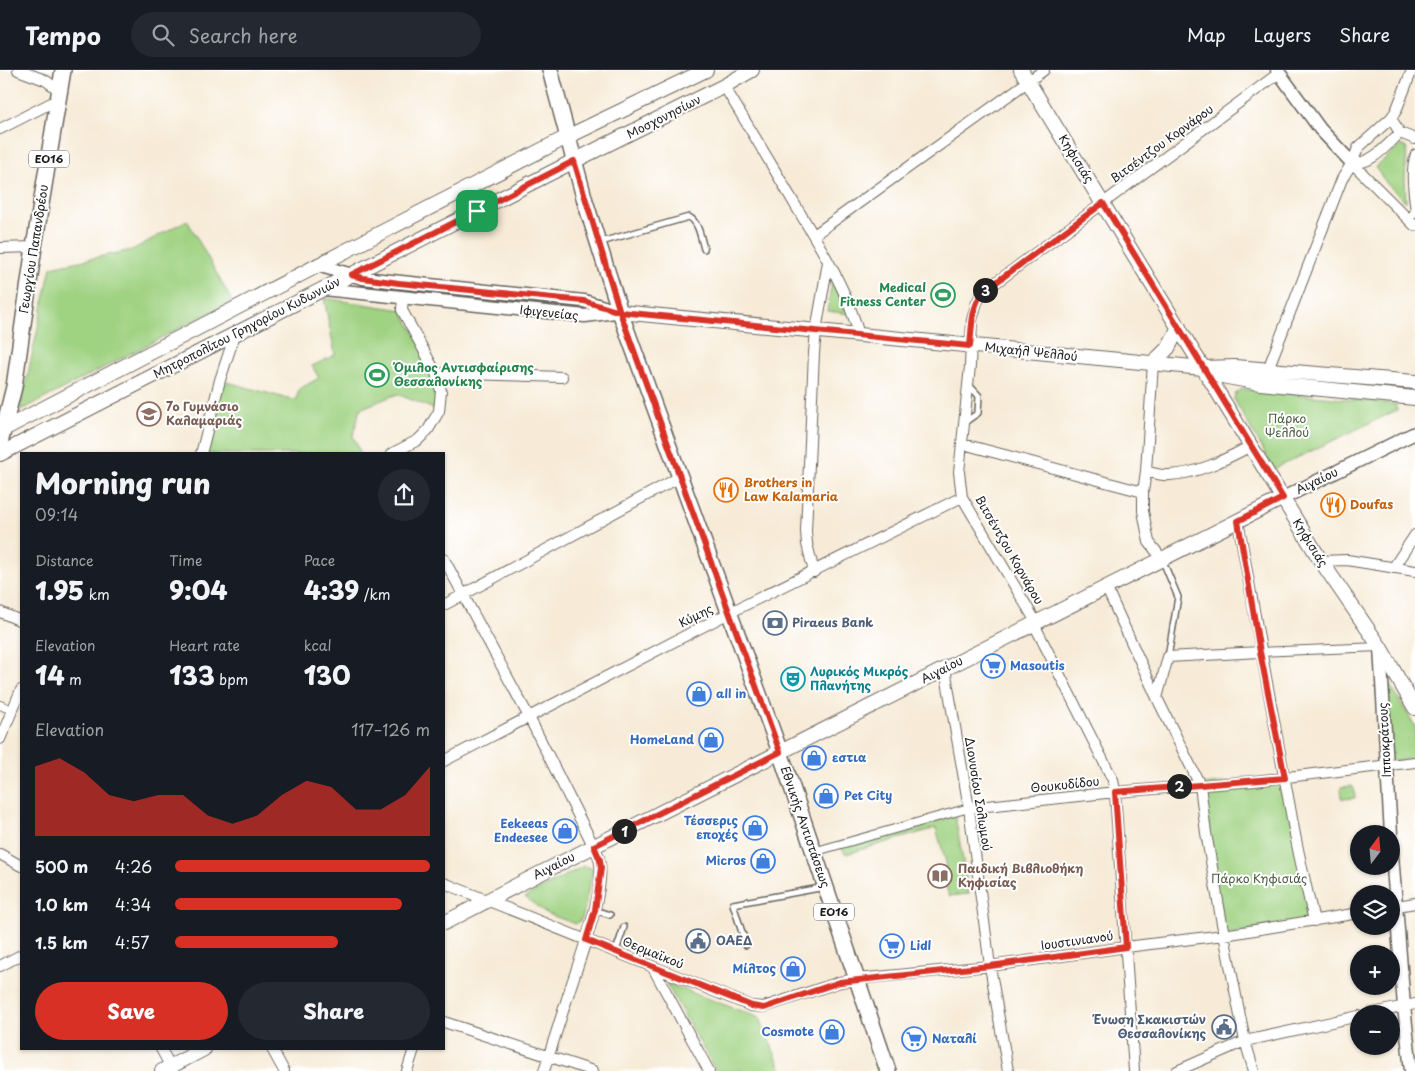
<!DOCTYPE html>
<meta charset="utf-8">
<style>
:root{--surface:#171b24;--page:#242831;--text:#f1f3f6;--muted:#9ea1a6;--line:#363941;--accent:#d93025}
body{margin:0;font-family:"Playpen Sans",sans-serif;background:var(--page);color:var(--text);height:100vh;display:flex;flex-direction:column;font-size:19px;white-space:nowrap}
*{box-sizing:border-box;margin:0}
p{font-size:16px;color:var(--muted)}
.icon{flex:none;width:28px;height:28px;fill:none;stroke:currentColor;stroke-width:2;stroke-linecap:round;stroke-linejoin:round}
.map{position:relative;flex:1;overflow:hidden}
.details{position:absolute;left:20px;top:382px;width:425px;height:598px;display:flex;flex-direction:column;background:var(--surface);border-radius:0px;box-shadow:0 1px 4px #0004}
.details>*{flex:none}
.needle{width:32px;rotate:16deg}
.tools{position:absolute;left:1350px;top:755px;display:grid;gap:10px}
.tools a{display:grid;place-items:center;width:50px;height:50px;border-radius:50%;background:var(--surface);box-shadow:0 1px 4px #0004;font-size:25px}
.pin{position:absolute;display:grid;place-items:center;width:42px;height:42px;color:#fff;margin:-21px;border-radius:10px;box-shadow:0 2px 8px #0006}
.km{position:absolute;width:25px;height:25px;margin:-12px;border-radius:50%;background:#222;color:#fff;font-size:14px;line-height:25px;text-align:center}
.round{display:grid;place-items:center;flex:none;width:52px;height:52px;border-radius:26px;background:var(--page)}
.head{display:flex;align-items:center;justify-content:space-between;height:85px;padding:0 15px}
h1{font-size:28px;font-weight:800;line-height:38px}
.metrics{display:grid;grid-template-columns:repeat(3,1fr);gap:8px;height:85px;padding:5px 15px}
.metrics div{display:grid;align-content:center}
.metrics b{font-size:25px;font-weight:800}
.metrics small{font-size:14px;font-weight:400}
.metrics p{font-size:14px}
.chart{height:140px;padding:10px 15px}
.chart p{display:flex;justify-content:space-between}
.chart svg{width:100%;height:90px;margin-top:5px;fill:var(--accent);opacity:.7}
.primary-button{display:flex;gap:10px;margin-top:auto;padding:10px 15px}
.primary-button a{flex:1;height:58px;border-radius:30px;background:var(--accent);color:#fff;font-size:20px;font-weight:800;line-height:58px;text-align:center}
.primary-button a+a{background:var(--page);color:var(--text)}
ul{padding:0 15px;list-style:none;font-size:16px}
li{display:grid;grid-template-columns:80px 60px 1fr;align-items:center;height:38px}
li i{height:12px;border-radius:6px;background:var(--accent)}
header{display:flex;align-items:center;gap:30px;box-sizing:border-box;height:70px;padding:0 25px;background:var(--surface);border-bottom:1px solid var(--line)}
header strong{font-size:24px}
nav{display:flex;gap:28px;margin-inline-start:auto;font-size:18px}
.search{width:350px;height:45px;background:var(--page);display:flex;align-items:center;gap:12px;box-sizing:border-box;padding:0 18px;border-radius:28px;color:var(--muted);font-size:19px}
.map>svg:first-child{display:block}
</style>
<header>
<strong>Tempo</strong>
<div class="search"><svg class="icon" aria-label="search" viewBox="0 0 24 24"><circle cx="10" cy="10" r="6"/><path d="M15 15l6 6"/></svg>Search here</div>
<nav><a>Map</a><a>Layers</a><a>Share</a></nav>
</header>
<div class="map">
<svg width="1415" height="1001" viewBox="0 0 1415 1001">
<rect width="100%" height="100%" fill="#fff"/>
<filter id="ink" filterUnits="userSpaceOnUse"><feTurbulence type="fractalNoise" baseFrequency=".02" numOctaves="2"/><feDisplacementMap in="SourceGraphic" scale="10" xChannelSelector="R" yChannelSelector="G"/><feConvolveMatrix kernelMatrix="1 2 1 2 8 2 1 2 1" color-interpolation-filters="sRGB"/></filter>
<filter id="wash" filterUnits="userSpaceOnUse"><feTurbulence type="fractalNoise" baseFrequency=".0096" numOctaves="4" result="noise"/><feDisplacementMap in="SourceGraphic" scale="20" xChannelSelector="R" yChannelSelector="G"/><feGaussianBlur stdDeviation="1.12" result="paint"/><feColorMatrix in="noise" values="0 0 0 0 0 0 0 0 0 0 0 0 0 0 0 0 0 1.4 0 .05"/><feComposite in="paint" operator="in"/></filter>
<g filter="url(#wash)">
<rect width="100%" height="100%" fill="#f7ebd7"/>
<path fill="#9fd281" stroke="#5e774e" d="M1400,76H1405L1407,80L1405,108L1406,132L1387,114L1375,97Z
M187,150L232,231L20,341L51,197L132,180Z
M833,212L850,244L827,241L832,213Z
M324,228L402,240L436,303L439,341L397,324L360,339L353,366L361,384H201L220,310L296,331L299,319L319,308L312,296L335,285Z
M1242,319L1395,334L1397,340L1274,399L1234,329L1235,324Z
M1381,600L1415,656V689L1388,692Z
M1285,708L1314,851L1224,865L1200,715Z
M1352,716L1354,719L1355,728L1342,729L1341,717Z
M955,746L969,824L949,826L940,797L947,796L936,758L846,784L837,773Z
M584,796L593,799L582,849L575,854L546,843L525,827Z
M666,913L760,948L782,1001H716Z"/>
</g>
<g filter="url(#ink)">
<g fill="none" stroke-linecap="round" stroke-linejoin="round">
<g stroke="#69645d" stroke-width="8">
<path id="service" d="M601,172L689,147C699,152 701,169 704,179
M965,352L978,343L979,326L969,315
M1162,489L1178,527L1168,587
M595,840L610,845
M746,875L733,834L825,817
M616,881L624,857"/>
</g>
<g stroke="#69645d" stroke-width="10">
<path id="pedestrian" d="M1408,149L1415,142C1413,123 1409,102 1415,84
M1260,582L1380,577
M0,635L12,640
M813,782L969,738"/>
</g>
<g stroke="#69645d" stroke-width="12">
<path id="minor" d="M18,0L45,10L60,21
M724,16C749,57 773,97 797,138C821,178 847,219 859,265
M1391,48L1400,63L1415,69
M0,59L59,29
M1352,93L1415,156
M1352,93C1371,95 1387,75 1400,63
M814,165L1044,0
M0,178L34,177
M1153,293L1146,401L1143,422V441L1149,472L1162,489
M1268,299L1342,109L1352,93L1358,78L1391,48L1396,41L1412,0
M436,303L562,307
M963,374L1143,422
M201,384L220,310L235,264
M391,384L418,370L428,360L439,341L441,321L436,303L402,240L403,228
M1146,401C1153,403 1162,406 1169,405C1198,404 1226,389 1251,376
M1238,451C1255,548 1273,646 1291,743C1297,779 1306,815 1314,851
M444,489L529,647L598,785C609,812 580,888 571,916C562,945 553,973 544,1001
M1321,491L1347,490L1415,501
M1393,498L1415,465
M814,502L807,474L806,461L814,283L816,261L828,192
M1106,517L1157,628L1200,715L1206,763L1224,865L1245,971L1254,1001
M444,535L680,407
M0,542L21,551
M1036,552L962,427L959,402L970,296L972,250L977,232L983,222L1279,3
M1034,554L1113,710L1115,722L1134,1001
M945,599L969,738L990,896L1008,1001
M1157,628L1168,587L1260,582
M0,669L21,620
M444,691L729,543L962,427
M969,738L1115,722L1254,711L1415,692
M0,784L21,796
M444,813L751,936L764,937L840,912L857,909L990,896L1126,877L1224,865L1359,843
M1391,837L1415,833
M0,896L21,885
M652,896L709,1001
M1368,944L1415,934
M444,952L593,1001
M161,979L173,1001
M272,979L284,1001
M407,1001L414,979
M1177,1001L1245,971L1359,946"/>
</g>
<g stroke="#69645d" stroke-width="15">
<path id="tertiary" d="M1277,0L1320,59L1352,93
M317,195L363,208L584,231L620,242
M323,219L585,246L615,242
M1283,428L1415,363
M1380,577L1391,764
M1391,772L1404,936L1411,1001"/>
</g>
<g stroke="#69645d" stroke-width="16">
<path id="secondary" d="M1021,0L1321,491L1380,577L1415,638
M620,242L1203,298L1235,297L1415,312
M1153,293L1168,278L1179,257
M1208,301L1222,306L1260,313L1415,328
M0,361L357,175L567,67L706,0
M0,384L574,91L724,16L752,0
M444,853L529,809L1283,428
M162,1001L204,979"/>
</g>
<g stroke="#69645d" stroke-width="18">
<path id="primary" d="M550,0L585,131L620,242L780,682L888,1001
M0,373L14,317L34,177L63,0"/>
</g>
<use href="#service" stroke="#fff" stroke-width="5"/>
<use href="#pedestrian" stroke="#fff" stroke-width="8"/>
<use href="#minor" stroke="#fff" stroke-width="10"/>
<use href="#tertiary" stroke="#fff" stroke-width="12"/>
<use href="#secondary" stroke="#fff" stroke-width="14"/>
<use href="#primary" stroke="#fff" stroke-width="15"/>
</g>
</g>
<g fill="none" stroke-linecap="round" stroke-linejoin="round" filter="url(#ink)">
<g stroke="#fff" stroke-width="10">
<path id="route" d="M477,141L574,91L620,242L780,682L594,776L600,790L601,798L595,840L586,870L752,936L764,938L840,912L990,896L1126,877L1115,722L1285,708L1260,582L1238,451L1283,428L1103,133L983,222C971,237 972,258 970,276L620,242L584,231L399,213L363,208L351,205L477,141"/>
</g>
<use href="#route" stroke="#d93025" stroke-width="6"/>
</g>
<defs>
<g id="stadium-ring" transform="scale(1.25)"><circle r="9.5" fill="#fff" stroke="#2e9e5b" stroke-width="1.5"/><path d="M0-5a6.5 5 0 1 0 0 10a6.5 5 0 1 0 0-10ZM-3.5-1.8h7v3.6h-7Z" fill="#2e9e5b"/></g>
<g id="school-ring" transform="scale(1.25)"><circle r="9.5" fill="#fff" stroke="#8d6e63" stroke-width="1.5"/><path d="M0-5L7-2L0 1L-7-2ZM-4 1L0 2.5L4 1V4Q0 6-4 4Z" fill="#8d6e63"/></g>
<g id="restaurant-ring" transform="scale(1.25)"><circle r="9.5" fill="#fff" stroke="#e8710a" stroke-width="1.5"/><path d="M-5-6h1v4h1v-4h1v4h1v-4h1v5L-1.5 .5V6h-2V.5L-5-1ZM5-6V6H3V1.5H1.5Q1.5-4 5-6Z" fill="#e8710a"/></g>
<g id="bank-ring" transform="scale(1.25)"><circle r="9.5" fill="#fff" stroke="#5c6f8a" stroke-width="1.5"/><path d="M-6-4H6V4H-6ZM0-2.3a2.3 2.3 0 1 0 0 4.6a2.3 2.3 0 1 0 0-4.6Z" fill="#5c6f8a"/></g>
<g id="supermarket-ring" transform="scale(1.25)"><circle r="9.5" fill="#fff" stroke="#3f7fe0" stroke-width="1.5"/><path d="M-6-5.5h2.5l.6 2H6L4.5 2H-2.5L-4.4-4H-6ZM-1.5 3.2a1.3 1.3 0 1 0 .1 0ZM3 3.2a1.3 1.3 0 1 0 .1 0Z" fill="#3f7fe0"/></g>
<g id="theatre-ring" transform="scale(1.25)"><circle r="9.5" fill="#fff" stroke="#0f9aa8" stroke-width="1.5"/><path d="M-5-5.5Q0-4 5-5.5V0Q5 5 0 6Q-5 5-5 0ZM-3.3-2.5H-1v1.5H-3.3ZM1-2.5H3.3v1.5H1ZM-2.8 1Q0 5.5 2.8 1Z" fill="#0f9aa8"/></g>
<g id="shop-ring" transform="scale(1.25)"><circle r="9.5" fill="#fff" stroke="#3f7fe0" stroke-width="1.5"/><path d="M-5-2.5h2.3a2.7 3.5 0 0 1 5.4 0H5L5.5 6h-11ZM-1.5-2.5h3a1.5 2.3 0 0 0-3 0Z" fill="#3f7fe0"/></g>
<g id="library-ring" transform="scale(1.25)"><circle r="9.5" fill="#fff" stroke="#8d6e63" stroke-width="1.5"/><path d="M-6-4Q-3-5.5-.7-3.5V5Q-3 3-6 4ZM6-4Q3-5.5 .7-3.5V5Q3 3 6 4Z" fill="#8d6e63"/></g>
<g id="civic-ring" transform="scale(1.25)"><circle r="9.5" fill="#fff" stroke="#5c6f8a" stroke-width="1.5"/><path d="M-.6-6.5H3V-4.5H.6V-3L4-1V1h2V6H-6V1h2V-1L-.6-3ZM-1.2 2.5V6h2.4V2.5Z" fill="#5c6f8a"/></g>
</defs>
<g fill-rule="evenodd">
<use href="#stadium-ring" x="943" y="225"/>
<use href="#stadium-ring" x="377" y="305"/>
<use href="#school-ring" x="149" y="344"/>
<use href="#restaurant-ring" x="726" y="420"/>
<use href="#restaurant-ring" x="1333" y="435"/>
<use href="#bank-ring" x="775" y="553"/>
<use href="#supermarket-ring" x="993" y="596"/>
<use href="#theatre-ring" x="793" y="609"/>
<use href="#shop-ring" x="699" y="624"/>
<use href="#shop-ring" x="711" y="670"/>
<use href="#shop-ring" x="814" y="688"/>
<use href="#shop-ring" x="826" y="726"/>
<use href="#shop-ring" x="755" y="758"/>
<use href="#shop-ring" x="565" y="761"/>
<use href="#shop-ring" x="763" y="791"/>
<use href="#library-ring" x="940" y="806"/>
<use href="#civic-ring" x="698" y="871"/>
<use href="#supermarket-ring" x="892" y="876"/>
<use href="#shop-ring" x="793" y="899"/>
<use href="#civic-ring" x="1224" y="957"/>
<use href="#shop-ring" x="832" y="962"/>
<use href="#supermarket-ring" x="914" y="969"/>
</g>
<g text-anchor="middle" stroke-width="4" stroke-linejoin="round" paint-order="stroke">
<g fill="#fff" stroke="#606060" stroke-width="1">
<rect x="29" y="80.5" width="40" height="17" rx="4"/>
<rect x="814" y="833.5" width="40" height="17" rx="4"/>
</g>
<g font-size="11" font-weight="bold" fill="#1c1c1c">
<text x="49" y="93">ΕΟ16</text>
<text x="834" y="846">ΕΟ16</text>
</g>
<g font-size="12" fill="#1c1c1c" stroke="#fff">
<text transform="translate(664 47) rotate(-27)" y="4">Μοσχονησίων</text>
<text transform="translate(1162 74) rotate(-36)" y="4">Βιτσέντζου Κορνάρου</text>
<text transform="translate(1076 89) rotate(58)" y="4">Κηφισιάς</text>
<text transform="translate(34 179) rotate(-81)" y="4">Γεωργίου Παπανδρέου</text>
<text transform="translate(549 243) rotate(6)" y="4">Ιφιγενείας</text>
<text transform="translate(247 258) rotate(-27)" y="4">Μητροπολίτου Γρηγορίου Κυδωνιών</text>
<text transform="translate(1031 282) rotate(6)" y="4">Μιχαήλ Ψελλού</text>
<text transform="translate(1317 411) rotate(-26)" y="4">Αιγαίου</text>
<text transform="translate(1310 473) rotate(58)" y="4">Κηφισιάς</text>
<text transform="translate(1009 480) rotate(60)" y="4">Βιτσέντζου Κορνάρου</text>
<text transform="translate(696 546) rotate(-27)" y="4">Κύμης</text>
<text transform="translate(942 600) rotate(-27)" y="4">Αιγαίου</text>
<text transform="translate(1385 670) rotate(-93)" y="4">Ιπποκράτους</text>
<text transform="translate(1065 715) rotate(-6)" y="4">Θουκυδίδου</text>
<text transform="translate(978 724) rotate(81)" y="4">Διονυσίου Σολωμού</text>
<text transform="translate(805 757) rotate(71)" y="4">Εθνικής Αντιστάσεως</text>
<text transform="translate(554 796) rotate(-27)" y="4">Αιγαίου</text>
<text transform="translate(1077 871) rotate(-8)" y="4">Ιουστινιανού</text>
<text transform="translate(653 883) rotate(22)" y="4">Θερμαϊκού</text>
</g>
<g font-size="12" font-weight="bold" fill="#27864d" stroke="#fff" text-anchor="end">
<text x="926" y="222">Medical<tspan x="926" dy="14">Fitness Center</tspan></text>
<text x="394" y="302" text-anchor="start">Όμιλος Αντισφαίρισης<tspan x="394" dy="14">Θεσσαλονίκης</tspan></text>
</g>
<g font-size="12" font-weight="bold" fill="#785e54" stroke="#fff" text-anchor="start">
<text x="166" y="341">7ο Γυμνάσιο<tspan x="166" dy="14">Καλαμαριάς</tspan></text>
<text x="958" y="803">Παιδική Βιβλιοθήκη<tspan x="958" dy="14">Κηφισίας</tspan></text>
</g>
<g font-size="12" fill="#4a5c3f" stroke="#fff">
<text x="1287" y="353">Πάρκο<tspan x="1287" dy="14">Ψελλού</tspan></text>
<text x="1259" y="813">Πάρκο Κηφισιάς</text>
</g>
<g font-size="12" font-weight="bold" fill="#c56008" stroke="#fff" text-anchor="start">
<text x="744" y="417">Brothers in<tspan x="744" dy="14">Law Kalamaria</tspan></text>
<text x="1350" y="439">Doufas</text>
</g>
<g font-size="12" font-weight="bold" fill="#4e5e75" stroke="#fff" text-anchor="start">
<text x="792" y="557">Piraeus Bank</text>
<text x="716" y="875">ΟΑΕΔ</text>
<text x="1206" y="954" text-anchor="end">Ένωση Σκακιστών<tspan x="1206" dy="14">Θεσσαλονίκης</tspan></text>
</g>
<g font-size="12" font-weight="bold" fill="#366cbe" stroke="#fff" text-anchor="start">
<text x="1010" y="600">Masoutis</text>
<text x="716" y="628">all in</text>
<text x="694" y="674" text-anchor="end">HomeLand</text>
<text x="832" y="692">εστια</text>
<text x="844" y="730">Pet City</text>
<text x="738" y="755" text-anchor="end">Τέσσερις<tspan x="738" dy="14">εποχές</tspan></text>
<text x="548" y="758" text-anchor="end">Eekeeas<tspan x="548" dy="14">Endeesee</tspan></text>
<text x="746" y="795" text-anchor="end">Micros</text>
<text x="910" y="880">Lidl</text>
<text x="776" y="903" text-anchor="end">Μίλτος</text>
<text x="814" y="966" text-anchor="end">Cosmote</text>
<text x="932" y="973">Ναταλί</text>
</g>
<g font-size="12" font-weight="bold" fill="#0d838f" stroke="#fff" text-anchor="start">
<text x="810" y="606">Λυρικός Μικρός<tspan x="810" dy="14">Πλανήτης</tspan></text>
</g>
</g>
</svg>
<div class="tools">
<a><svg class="needle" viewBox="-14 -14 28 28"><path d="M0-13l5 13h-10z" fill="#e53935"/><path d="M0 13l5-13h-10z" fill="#9ea1a6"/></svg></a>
<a><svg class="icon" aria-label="layers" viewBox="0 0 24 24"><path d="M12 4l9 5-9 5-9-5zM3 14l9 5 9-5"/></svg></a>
<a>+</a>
<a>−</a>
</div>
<div class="pin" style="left:477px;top:141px;background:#1e9e55"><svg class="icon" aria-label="arrive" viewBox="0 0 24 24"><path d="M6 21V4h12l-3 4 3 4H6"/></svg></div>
<b class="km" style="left:624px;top:761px">1</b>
<b class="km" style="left:1179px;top:716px">2</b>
<b class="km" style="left:985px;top:220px">3</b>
<section class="details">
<div class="head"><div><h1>Morning run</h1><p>09:14</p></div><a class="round"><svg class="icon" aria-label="share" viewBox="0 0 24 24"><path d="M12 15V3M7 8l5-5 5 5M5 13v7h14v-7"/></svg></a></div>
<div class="metrics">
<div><p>Distance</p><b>1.95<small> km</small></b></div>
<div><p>Time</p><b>9:04</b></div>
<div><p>Pace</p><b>4:39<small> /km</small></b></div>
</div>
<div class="metrics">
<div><p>Elevation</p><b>14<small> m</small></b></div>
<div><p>Heart rate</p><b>133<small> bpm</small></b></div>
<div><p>kcal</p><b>130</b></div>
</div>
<div class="chart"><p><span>Elevation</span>117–126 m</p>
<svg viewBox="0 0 160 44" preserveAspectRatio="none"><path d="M0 44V10L10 6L20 13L30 24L40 27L50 24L60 24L70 34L80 38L90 34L100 24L110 17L120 20L130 31L140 31L150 24L160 10V44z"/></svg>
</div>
<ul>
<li><b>500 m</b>4:26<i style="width:100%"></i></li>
<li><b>1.0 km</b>4:34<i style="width:89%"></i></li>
<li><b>1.5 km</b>4:57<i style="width:64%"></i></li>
</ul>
<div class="primary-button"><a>Save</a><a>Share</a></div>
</section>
</div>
